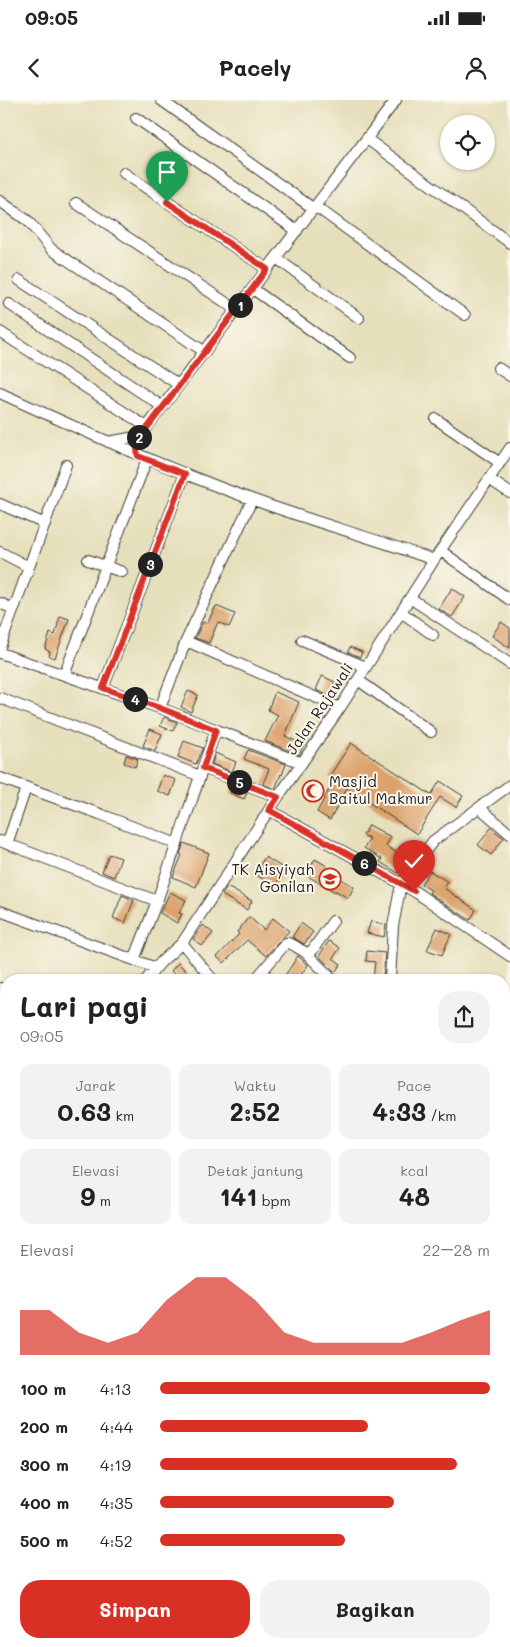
<!DOCTYPE html>
<html lang="id">
<meta charset="utf-8">
<style>
:root{--surface:#fff;--page:#f2f2f2;--text:#222;--muted:#767676;--accent:#d93025}
body{margin:0;font-family:Mali,sans-serif;background:var(--page);color:var(--text);height:100vh;display:flex;flex-direction:column;font-size:19px;white-space:nowrap}
*{box-sizing:border-box;margin:0}
p{font-size:16px;color:var(--muted)}
.icon{flex:none;width:28px;height:28px;fill:none;stroke:currentColor;stroke-width:2;stroke-linecap:round;stroke-linejoin:round}
.map{position:relative;flex:1;overflow:hidden}
.drawer{position:absolute;left:0px;top:874px;width:510px;height:674px;display:flex;flex-direction:column;background:var(--surface);border-radius:20px 20px 0 0;box-shadow:0 1px 4px #0004}
.drawer>*{flex:none}
.controls{position:absolute;left:440px;top:15px;display:grid;gap:10px}
.controls a{display:grid;place-items:center;width:55px;height:55px;border-radius:50%;background:var(--surface);box-shadow:0 1px 4px #0004;font-size:25px}
.pin{position:absolute;display:grid;place-items:center;width:42px;height:42px;color:#fff;margin:-51px -21px;border-radius:50% 50% 50% 0;rotate:-45deg;box-shadow:0 0 5px #0007}
.pin .icon{rotate:45deg}
.km{position:absolute;width:25px;height:25px;margin:-12px;border-radius:50%;background:#222;color:#fff;font-size:14px;line-height:25px;text-align:center}
.round{display:grid;place-items:center;flex:none;width:52px;height:52px;border-radius:20px;background:var(--page)}
.headline{display:flex;align-items:center;justify-content:space-between;height:85px;padding:0 20px}
h1{font-size:28px;font-weight:800;line-height:38px}
.metrics{display:grid;grid-template-columns:repeat(3,1fr);gap:8px;height:85px;padding:5px 20px}
.metrics div{display:grid;align-content:center;border-radius:12px;background:var(--page);text-align:center}
.metrics b{font-size:25px;font-weight:800}
.metrics small{font-size:14px;font-weight:400}
.metrics p{font-size:14px}
.chart{height:140px;padding:10px 20px}
.chart p{display:flex;justify-content:space-between}
.chart svg{width:100%;height:90px;margin-top:5px;fill:var(--accent);opacity:.7}
.cta{display:flex;gap:10px;margin-top:auto;padding:10px 20px}
.cta a{flex:1;height:58px;border-radius:20px;background:var(--accent);color:#fff;font-size:20px;font-weight:800;line-height:58px;text-align:center}
.cta a+a{background:var(--page);color:var(--text)}
ul{padding:0 20px;list-style:none;font-size:16px}
li{display:grid;grid-template-columns:80px 60px 1fr;align-items:center;height:38px}
li i{height:12px;border-radius:6px;background:var(--accent)}
.status{display:flex;justify-content:space-between;align-items:center;height:35px;padding:0 25px;background:var(--surface);direction:ltr}
.status svg{height:14px;fill:currentColor}
header{display:flex;justify-content:space-between;align-items:center;height:65px;padding:0 20px;background:var(--surface);font-size:22px;font-weight:800}
.map>svg:first-child{display:block}
</style>
<div class="status"><b>09:05</b><svg viewBox="0 0 49 12"><path d="M0 12V9h3v3zM5 12V6h3v6zM10 12V3h3v9zM15 12V0h3v12zM26 1h20v11H26zM47 4h2v5h-2z"/></svg></div>
<header><svg class="icon" aria-label="back" viewBox="0 0 24 24"><path d="M15 5l-7 7 7 7"/></svg>Pacely<svg class="icon" aria-label="person" viewBox="0 0 24 24"><circle cx="12" cy="8" r="4"/><path d="M4 21q1-7 8-7t8 7"/></svg></header>
<div class="map">
<svg width="510" height="1547" viewBox="0 0 510 1547">
<rect width="100%" height="100%" fill="#fbf7ec"/>
<filter id="ink" filterUnits="userSpaceOnUse"><feTurbulence type="fractalNoise" baseFrequency=".02" numOctaves="2"/><feDisplacementMap in="SourceGraphic" scale="10" xChannelSelector="R" yChannelSelector="G"/><feConvolveMatrix kernelMatrix="1 2 1 2 8 2 1 2 1" color-interpolation-filters="sRGB"/></filter>
<filter id="wash" filterUnits="userSpaceOnUse"><feTurbulence type="fractalNoise" baseFrequency=".0096" numOctaves="4" result="noise"/><feDisplacementMap in="SourceGraphic" scale="20" xChannelSelector="R" yChannelSelector="G"/><feGaussianBlur stdDeviation="1.12" result="paint"/><feColorMatrix in="noise" values="0 0 0 0 0 0 0 0 0 0 0 0 0 0 0 0 0 1.4 0 .05"/><feComposite in="paint" operator="in"/></filter>
<g filter="url(#wash)">
<rect width="100%" height="100%" fill="#e6dfbb"/>
<g id="blocks">
<path fill="#dca26c" d="M452,488L465,497L452,517L439,509Z
M216,506L235,514L229,527L218,522L209,543L195,538L203,522L207,524Z
M60,516L69,519L55,558L49,556L50,552L45,549L50,533L55,535Z
M501,522L510,528V548L492,536Z
M350,547L362,552L360,557L348,552Z
M322,576L335,582L329,596L316,590Z
M188,591L198,595L191,612L181,607Z
M275,592L299,602L285,636L304,645L299,655L265,641L278,615L268,610Z
M164,617L177,622L173,631L160,626Z
M150,629L162,634L155,651L143,646Z
M184,641L203,648L196,664L178,657Z
M351,643L431,695L440,681L463,696L456,707L440,697L417,734L347,688L330,720L317,712L334,680L329,677Z
M248,650L286,664L282,675L281,674L275,689L263,684L269,669L244,659Z
M215,653L236,662L232,672L212,664Z
M126,655L138,659L135,667L124,663Z
M163,675L176,680L170,696L157,691Z
M232,687L247,692L244,699L230,693Z
M369,725L391,737L386,746L406,758L398,773L380,762L382,759L364,748L370,739L363,735Z
M491,728L504,738L491,755L478,745Z
M184,743L209,753L196,787L173,777L182,755L180,754Z
M109,754L121,758L114,777L102,772Z
M265,757L285,769L275,786L254,774Z
M315,759L327,766L325,769L354,787L348,798L336,791L335,792L306,775Z
M430,771L448,782L444,788L476,810L470,820L429,793L431,790L421,784Z
M227,787L252,801L247,810L222,795Z
M170,792L186,800L179,813L182,814L177,823L160,813Z
M122,795L134,800L125,823L113,818Z
M249,817L264,830L273,818L289,831L266,856L247,840L224,863L217,857L239,834L237,832Z
M371,821L386,825L384,837L367,833Z
M301,823L313,832L304,844L292,837Z
M203,825L213,833L202,846L193,839Z
M437,828L451,834L442,855L427,850Z
M329,841L340,848L333,858L341,864L335,872L319,856Z
M367,851L385,853L383,880H373L375,862L366,861Z
M298,856L308,865L297,880H282Z
M178,863L190,875L186,880H181L171,871Z"/>
</g>
</g>
<g filter="url(#ink)">
<use href="#blocks" fill-opacity="0" stroke="#3a3934" stroke-width="1"/>
<g fill="none" stroke-linecap="round" stroke-linejoin="round">
<g stroke="#3a3934" stroke-width="12">
<path id="minor" d="M161,0L314,109
M136,18L297,131
M367,39L510,143
M124,73L267,169
M0,101L28,121L51,149L205,252
M76,103L237,210
M315,106L465,215
M276,158L359,218
M19,180L179,285
M253,189L350,258
M9,204L163,307
M0,232L147,327
M498,268L510,276
M0,293C83,331 165,368 251,399C311,421 373,438 434,460
M436,319L500,363
M108,342L135,337L147,327L396,0
M489,379L510,393
M0,404L45,424
M441,451L510,500
M0,452L29,467
M88,460L122,472
M410,498L510,564
M0,503L13,509
M401,512L433,535
M302,540L366,567
M186,541L340,608
M0,547L66,365
M0,553L160,608L186,541L252,400
M66,570L147,359
M358,580L431,632
M103,588L185,374
M0,598L200,676
M160,608L302,663
M203,668L278,697
M0,678L100,714L177,744
M480,708L510,734
M269,710L414,791L510,856
M0,741L157,801
M7,744L26,688
M0,811L156,868
M182,843L213,880
M305,852L333,880
M134,860L157,801L216,630
M146,880L161,862L182,843L269,710L340,608L434,460L510,348
M255,880L286,843C295,842 302,855 311,852L333,821
M390,880L393,826L401,784L433,741L510,685
M0,888L6,890
M504,934L510,917
M0,940L6,942
M504,970L510,974
M0,994L6,996
M0,1053L6,1055
M504,1099L510,1101
M0,1175L6,1160
M504,1216L510,1220
M0,1217L6,1220
M504,1250L510,1239
M0,1320L6,1323
M504,1375L510,1379
M504,1419L510,1424
M0,1472L6,1476
M504,1519L510,1511
M96,1541L107,1547
M400,1541L411,1547
M53,1547L55,1541
M127,1547L131,1541
M258,1547L260,1541
M335,1547L338,1541
M481,1547L486,1541"/>
</g>
<use href="#minor" stroke="#fff" stroke-width="10"/>
</g>
</g>
<g fill="none" stroke-linecap="round" stroke-linejoin="round" filter="url(#ink)">
<g stroke="#fff" stroke-width="10">
<path id="route" d="M167,102L267,169L148,327C139,335 135,343 138,356L185,374L103,588L160,608L216,630L203,668L278,697L269,710L414,791"/>
</g>
<use href="#route" stroke="#d93025" stroke-width="6"/>
</g>
<defs>
<g id="mosque-ring" transform="scale(1.125)"><circle r="9.5" fill="#fbf7ec" stroke="#c8321e" stroke-width="1.5"/><path d="M3.5-4.9A6 6 0 1 0 3.5 4.9A5 5 0 1 1 3.5-4.9Z" fill="#c8321e"/></g>
<g id="school-ring" transform="scale(1.125)"><circle r="9.5" fill="#fbf7ec" stroke="#c8321e" stroke-width="1.5"/><path d="M0-5L7-2L0 1L-7-2ZM-4 1L0 2.5L4 1V4Q0 6-4 4Z" fill="#c8321e"/></g>
</defs>
<g fill-rule="evenodd">
<use href="#mosque-ring" x="313" y="691"/>
<use href="#school-ring" x="330" y="779"/>
</g>
<g text-anchor="middle" stroke-width="4" stroke-linejoin="round" paint-order="stroke">
<g font-size="15" fill="#1c1c1c" stroke="#fbf7ec">
<text transform="translate(320 609) rotate(-56)" y="5">Jalan Rajawali</text>
</g>
<g font-size="15" fill="#1c1c1c" stroke="#fbf7ec" text-anchor="start">
<text x="329" y="687">Masjid<tspan x="329" dy="17">Baitul Makmur</tspan></text>
<text x="314" y="775" text-anchor="end">TK Aisyiyah<tspan x="314" dy="17">Gonilan</tspan></text>
</g>
</g>
</svg>
<div class="controls">
<a><svg class="icon" aria-label="locate" viewBox="0 0 24 24"><circle cx="12" cy="12" r="6"/><path d="M12 2v4M12 18v4M2 12h4M18 12h4"/></svg></a>
</div>
<div class="pin" style="left:167px;top:102px;background:#1e9e55"><svg class="icon" aria-label="arrive" viewBox="0 0 24 24"><path d="M6 21V4h12l-3 4 3 4H6"/></svg></div>
<div class="pin" style="left:414px;top:791px;background:#d93025"><svg class="icon" aria-label="check" viewBox="0 0 24 24"><path d="M5 12l5 5 9-10"/></svg></div>
<b class="km" style="left:240px;top:205px">1</b>
<b class="km" style="left:139px;top:337px">2</b>
<b class="km" style="left:150px;top:464px">3</b>
<b class="km" style="left:135px;top:599px">4</b>
<b class="km" style="left:239px;top:682px">5</b>
<b class="km" style="left:364px;top:763px">6</b>
<section class="drawer">
<div class="headline"><div><h1>Lari pagi</h1><p>09:05</p></div><a class="round"><svg class="icon" aria-label="share" viewBox="0 0 24 24"><path d="M12 15V3M7 8l5-5 5 5M5 13v7h14v-7"/></svg></a></div>
<div class="metrics">
<div><p>Jarak</p><b>0.63<small> km</small></b></div>
<div><p>Waktu</p><b>2:52</b></div>
<div><p>Pace</p><b>4:33<small> /km</small></b></div>
</div>
<div class="metrics">
<div><p>Elevasi</p><b>9<small> m</small></b></div>
<div><p>Detak jantung</p><b>141<small> bpm</small></b></div>
<div><p>kcal</p><b>48</b></div>
</div>
<div class="chart"><p><span>Elevasi</span>22–28 m</p>
<svg viewBox="0 0 160 44" preserveAspectRatio="none"><path d="M0 44V22L10 22L20 33L30 38L40 33L50 17L60 6L70 6L80 17L90 33L100 38L110 38L120 38L130 38L140 33L150 27L160 22V44z"/></svg>
</div>
<ul>
<li><b>100 m</b>4:13<i style="width:100%"></i></li>
<li><b>200 m</b>4:44<i style="width:63%"></i></li>
<li><b>300 m</b>4:19<i style="width:90%"></i></li>
<li><b>400 m</b>4:35<i style="width:71%"></i></li>
<li><b>500 m</b>4:52<i style="width:56%"></i></li>
</ul>
<div class="cta"><a>Simpan</a><a>Bagikan</a></div>
</section>
</div>
